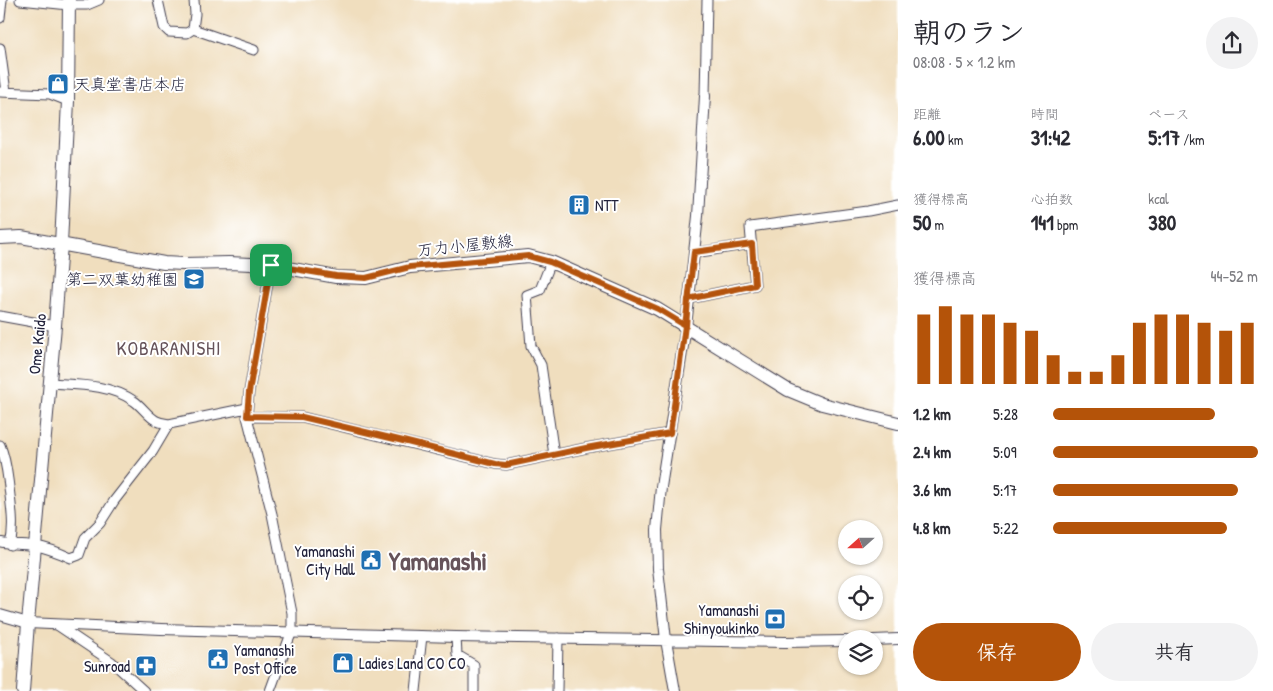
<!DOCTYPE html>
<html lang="ja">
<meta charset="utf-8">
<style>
:root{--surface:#fff;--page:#f2f2f3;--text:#2b2b33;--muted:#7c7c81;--accent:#b45309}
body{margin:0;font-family:"Patrick Hand","Klee One",sans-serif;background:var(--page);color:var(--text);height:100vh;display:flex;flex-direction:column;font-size:19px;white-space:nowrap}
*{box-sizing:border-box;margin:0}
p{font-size:16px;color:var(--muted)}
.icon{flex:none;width:28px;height:28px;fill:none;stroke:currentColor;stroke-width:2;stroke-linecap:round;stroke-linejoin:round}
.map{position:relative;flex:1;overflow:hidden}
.drawer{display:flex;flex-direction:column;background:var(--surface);width:375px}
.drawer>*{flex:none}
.needle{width:32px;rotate:249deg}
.fabs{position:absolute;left:838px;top:520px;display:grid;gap:10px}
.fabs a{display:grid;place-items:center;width:45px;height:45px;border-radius:50%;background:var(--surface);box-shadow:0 1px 4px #0004;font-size:25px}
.pin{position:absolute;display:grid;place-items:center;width:42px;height:42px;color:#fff;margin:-21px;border-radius:10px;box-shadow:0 2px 8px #0006}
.round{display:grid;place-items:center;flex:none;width:52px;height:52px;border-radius:26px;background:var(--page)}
.headline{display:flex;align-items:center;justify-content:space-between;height:85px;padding:0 15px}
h1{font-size:28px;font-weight:700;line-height:38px}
.figures{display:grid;grid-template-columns:repeat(3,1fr);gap:8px;height:85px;padding:5px 15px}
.figures div{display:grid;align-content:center}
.figures b{font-size:21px;font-weight:700}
.figures small{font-size:14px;font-weight:400}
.figures p{font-size:14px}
.chart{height:140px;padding:10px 15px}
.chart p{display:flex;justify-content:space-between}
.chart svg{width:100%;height:90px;margin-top:5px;stroke:var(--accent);stroke-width:6}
.cta{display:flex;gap:10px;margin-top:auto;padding:10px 15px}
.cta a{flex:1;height:58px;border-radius:30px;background:var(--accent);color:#fff;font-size:20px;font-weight:700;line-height:58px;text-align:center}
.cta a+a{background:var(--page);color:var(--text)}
ul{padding:0 15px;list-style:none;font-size:16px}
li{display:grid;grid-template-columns:80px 60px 1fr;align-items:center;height:38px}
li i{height:12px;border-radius:6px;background:var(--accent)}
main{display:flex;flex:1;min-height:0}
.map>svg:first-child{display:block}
</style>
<main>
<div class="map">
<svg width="898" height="691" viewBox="0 0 898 691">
<rect width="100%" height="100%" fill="#fff"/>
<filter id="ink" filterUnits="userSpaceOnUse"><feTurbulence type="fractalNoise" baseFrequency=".02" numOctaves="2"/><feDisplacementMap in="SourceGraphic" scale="10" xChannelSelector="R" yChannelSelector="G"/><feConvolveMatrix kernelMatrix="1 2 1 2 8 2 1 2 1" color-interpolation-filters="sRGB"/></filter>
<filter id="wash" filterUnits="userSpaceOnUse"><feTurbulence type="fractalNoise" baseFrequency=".0096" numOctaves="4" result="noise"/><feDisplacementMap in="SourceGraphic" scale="20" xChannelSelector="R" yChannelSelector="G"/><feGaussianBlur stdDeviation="1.12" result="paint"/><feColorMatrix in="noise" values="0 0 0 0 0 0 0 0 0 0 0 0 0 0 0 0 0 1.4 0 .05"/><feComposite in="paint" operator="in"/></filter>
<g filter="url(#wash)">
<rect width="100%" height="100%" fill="#f0debe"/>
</g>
<g filter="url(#ink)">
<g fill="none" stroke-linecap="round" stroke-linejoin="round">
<g stroke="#413e4f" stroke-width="11">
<path id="minor" d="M20,0L69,5H87L99,0
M158,0L164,27L169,32L187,33L193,29L254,50
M0,18L2,0
M193,29L195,14L194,0
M0,48L6,92
M0,92L50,94L68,101
M705,96L707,0
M694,253L751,244
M551,262L540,290L527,295L531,346L541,365L554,455
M688,299L755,285L750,227L868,211L898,205
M0,316L55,326
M49,383C78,385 109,384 134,401C142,406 148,417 157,421C161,423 165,423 169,424L247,408
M247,417H302L495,464L506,465L586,448L670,433
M0,445C6,459 7,472 9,487C11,506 15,526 10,545
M0,542C12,545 24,544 36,546C48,548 60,553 71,558L79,555L85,538L100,523L114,501L153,451L169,424
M57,625L112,662L144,691
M456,637L457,655L474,665V691
M270,691L289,639L292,632V613L272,514L247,417L249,392L271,265
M416,691L422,636
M557,691L558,638"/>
</g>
<g stroke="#413e4f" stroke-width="12">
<path id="tertiary" d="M0,615L28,623L161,629L456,637L785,642L846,641
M874,640L898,639
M675,691L666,640L658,569L657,530L661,487L686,326L694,253L698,216L705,96"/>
</g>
<g stroke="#413e4f" stroke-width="14">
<path id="secondary" d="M0,238L21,237L164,263L183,264L229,263L271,265L336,277L366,278L410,267L528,256L551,262L657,309L788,390L822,404L898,423
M23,691L28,623L55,326L61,244L68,101L69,0"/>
</g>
<use href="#minor" stroke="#fff" stroke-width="9"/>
<use href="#tertiary" stroke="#fff" stroke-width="10"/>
<use href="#secondary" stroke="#fff" stroke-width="12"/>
</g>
</g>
<g fill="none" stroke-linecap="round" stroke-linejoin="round" filter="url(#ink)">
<g stroke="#fff" stroke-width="10">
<path id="route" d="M271,265L249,392L247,416L302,417L399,440L495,464L506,465L586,448L670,433C679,373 687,313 694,252L752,244L755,285L688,299L686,326L658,309L550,262L528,256L410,267L366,278L336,276L271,265"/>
</g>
<use href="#route" stroke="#b45309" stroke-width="6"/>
</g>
<defs>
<g id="shop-square" transform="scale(1.125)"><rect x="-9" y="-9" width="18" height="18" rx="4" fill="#1f6fb2" stroke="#fff"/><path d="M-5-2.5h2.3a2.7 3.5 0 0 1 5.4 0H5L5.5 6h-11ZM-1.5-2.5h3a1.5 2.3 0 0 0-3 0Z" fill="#fff"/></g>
<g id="building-square" transform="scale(1.125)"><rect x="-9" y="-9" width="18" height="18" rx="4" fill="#1f6fb2" stroke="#fff"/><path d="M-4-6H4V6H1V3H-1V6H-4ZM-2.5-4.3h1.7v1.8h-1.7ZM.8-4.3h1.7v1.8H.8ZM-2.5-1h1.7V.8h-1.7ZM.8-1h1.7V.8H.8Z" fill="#fff"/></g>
<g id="school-square" transform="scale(1.125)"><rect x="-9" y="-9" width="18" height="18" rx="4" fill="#1f6fb2" stroke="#fff"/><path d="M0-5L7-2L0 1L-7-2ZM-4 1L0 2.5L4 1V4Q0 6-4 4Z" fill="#fff"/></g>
<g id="civic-square" transform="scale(1.125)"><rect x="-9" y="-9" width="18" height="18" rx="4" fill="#1f6fb2" stroke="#fff"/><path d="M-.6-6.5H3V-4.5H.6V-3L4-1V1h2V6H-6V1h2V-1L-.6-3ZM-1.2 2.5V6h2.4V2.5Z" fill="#fff"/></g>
<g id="bank-square" transform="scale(1.125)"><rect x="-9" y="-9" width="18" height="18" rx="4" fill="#1f6fb2" stroke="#fff"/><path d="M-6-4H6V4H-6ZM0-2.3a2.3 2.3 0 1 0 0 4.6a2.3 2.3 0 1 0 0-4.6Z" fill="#fff"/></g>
<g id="pharmacy-square" transform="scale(1.125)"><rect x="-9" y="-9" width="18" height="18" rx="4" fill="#1f6fb2" stroke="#fff"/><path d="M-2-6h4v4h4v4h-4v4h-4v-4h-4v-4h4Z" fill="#fff"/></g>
</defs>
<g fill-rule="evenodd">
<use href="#shop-square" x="58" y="84"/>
<use href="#building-square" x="579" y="205"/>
<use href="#school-square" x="194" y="279"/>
<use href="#civic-square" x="371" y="560"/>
<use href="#bank-square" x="775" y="619"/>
<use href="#civic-square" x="218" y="659"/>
<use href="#shop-square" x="343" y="663"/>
<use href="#pharmacy-square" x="146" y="666"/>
</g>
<g text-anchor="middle" stroke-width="4" stroke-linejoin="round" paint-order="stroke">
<g font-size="16" fill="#22223b" stroke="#fff" text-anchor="start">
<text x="74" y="90">天真堂書店本店</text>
<text x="595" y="211">NTT</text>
<text x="178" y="285" text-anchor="end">第二双葉幼稚園</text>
<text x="355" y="557" text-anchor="end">Yamanashi<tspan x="355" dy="18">City Hall</tspan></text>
<text x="759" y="616" text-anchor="end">Yamanashi<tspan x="759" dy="18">Shinyoukinko</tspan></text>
<text x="234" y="656">Yamanashi<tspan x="234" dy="18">Post Office</tspan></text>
<text x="359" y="669">Ladies Land CO CO</text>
<text x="130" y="672" text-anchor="end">Sunroad</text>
</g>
<g font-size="16" fill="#22223b" stroke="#fff">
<text transform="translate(465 245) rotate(-6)" y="6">万力小屋敷線</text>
<text transform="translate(37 344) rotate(-84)" y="6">Ome Kaido</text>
</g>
<g font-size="19" letter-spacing="1" fill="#66535a" stroke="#fff">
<text x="169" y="355">KOBARANISHI</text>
</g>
<g font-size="26" font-weight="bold" fill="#66535a" stroke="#fff">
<text x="438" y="570">Yamanashi</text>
</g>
</g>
</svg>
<div class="fabs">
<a><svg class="needle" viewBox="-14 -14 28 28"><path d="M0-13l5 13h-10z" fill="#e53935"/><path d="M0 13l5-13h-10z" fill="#7c7c81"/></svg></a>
<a><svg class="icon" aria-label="locate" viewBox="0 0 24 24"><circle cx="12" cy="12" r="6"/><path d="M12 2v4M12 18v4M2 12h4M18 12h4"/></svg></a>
<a><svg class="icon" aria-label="layers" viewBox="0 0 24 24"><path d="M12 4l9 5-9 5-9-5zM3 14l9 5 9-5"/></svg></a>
</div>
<div class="pin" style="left:271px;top:265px;background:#1e9e55"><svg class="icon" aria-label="arrive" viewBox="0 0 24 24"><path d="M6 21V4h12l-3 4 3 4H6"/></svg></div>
</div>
<section class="drawer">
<div class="headline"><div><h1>朝のラン</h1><p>08:08 · 5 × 1.2 km</p></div><a class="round"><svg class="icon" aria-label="share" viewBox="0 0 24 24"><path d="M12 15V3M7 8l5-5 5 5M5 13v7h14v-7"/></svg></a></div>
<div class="figures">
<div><p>距離</p><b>6.00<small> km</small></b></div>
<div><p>時間</p><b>31:42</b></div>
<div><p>ペース</p><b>5:17<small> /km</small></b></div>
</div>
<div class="figures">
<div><p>獲得標高</p><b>50<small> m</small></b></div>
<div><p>心拍数</p><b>141<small> bpm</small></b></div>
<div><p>kcal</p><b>380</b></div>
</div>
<div class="chart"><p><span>獲得標高</span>44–52 m</p>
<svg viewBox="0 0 160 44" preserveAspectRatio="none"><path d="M5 44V10M15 44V6M25 44V10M35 44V10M45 44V14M55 44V18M65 44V30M75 44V38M85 44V38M95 44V30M105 44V14M115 44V10M125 44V10M135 44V14M145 44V18M155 44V14"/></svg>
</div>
<ul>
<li><b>1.2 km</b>5:28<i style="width:79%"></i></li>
<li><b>2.4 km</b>5:09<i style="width:100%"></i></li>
<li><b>3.6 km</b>5:17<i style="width:90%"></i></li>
<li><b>4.8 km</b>5:22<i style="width:85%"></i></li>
</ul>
<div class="cta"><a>保存</a><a>共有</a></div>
</section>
</main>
